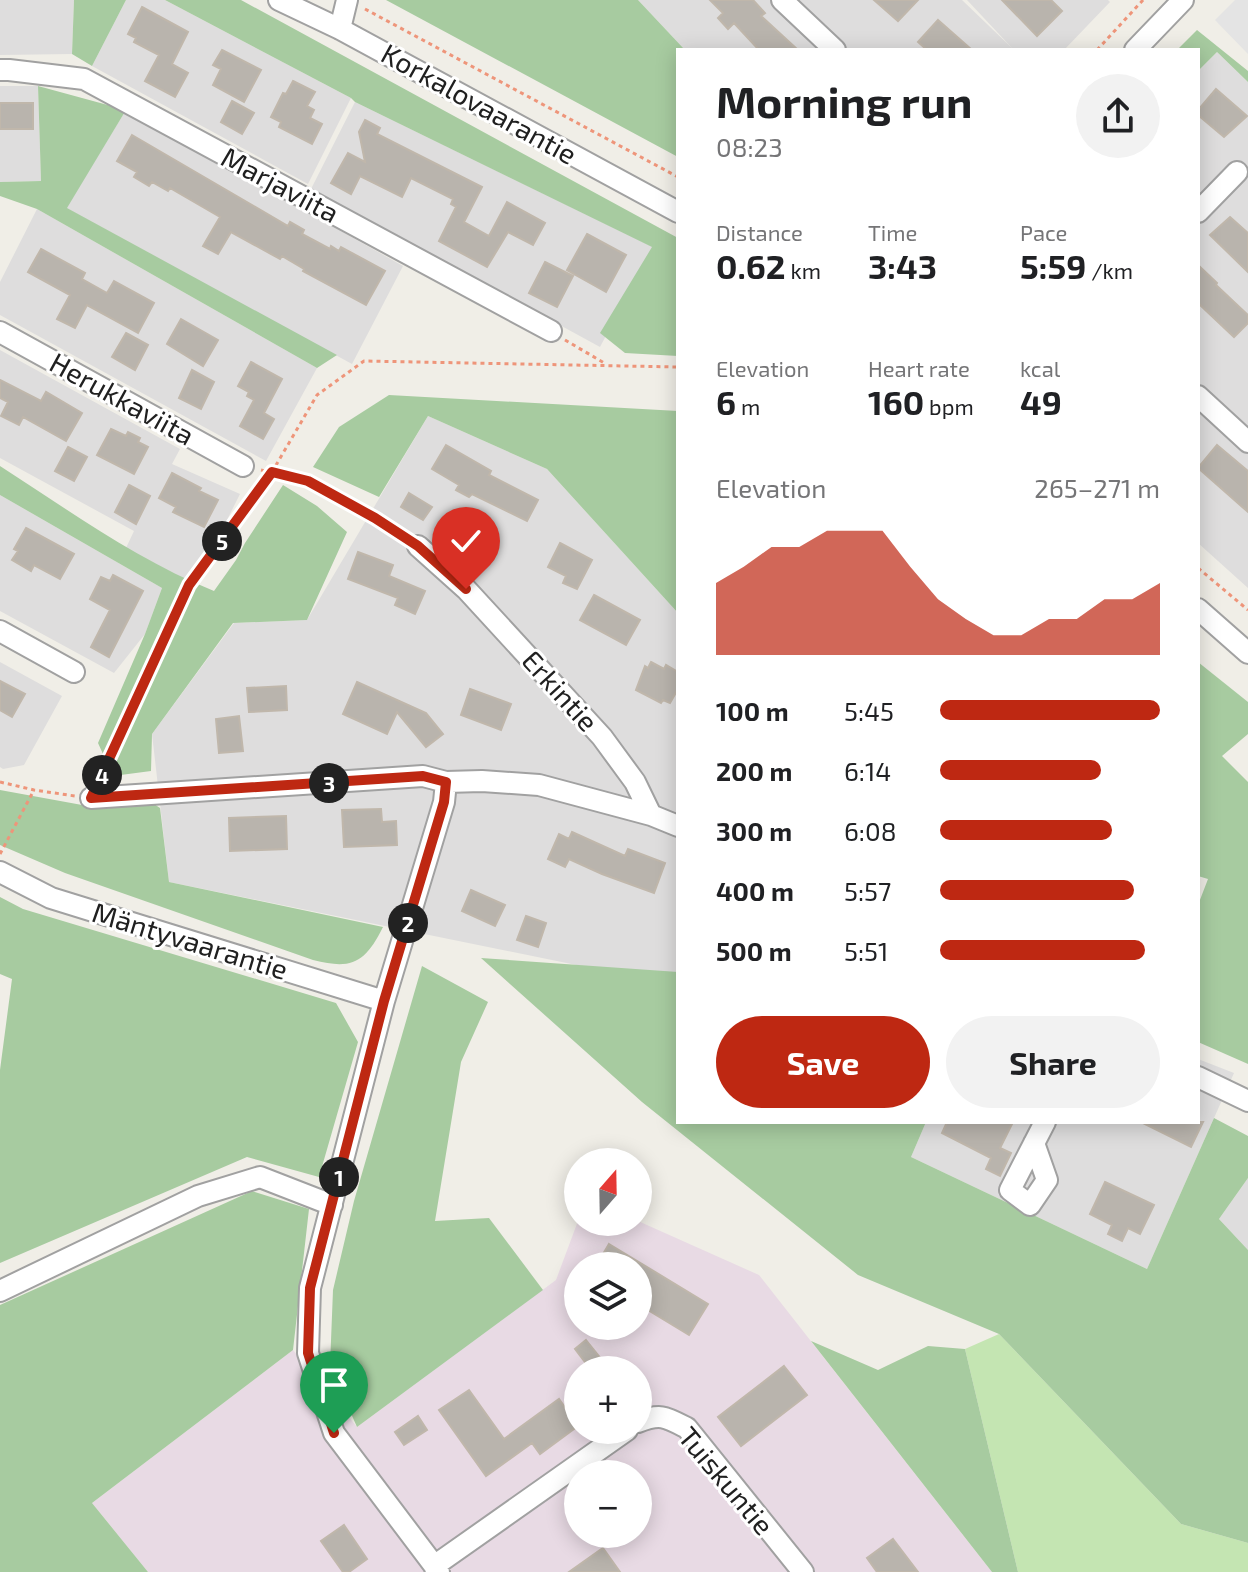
<!DOCTYPE html>
<meta charset="utf-8">
<style>
:root{--surface:#fff;--page:#f2f2f2;--text:#202124;--muted:#757577;--accent:#be2812}
body{margin:0;font-family:"Exo 2",sans-serif;background:var(--page);color:var(--text);height:100vh;display:flex;flex-direction:column;font-size:30px;white-space:nowrap}
*{box-sizing:border-box;margin:0}
p{font-size:26px;color:var(--muted)}
.icon{flex:none;width:44px;height:44px;fill:none;stroke:currentColor;stroke-width:2;stroke-linecap:round;stroke-linejoin:round}
.map{position:relative;flex:1;overflow:hidden}
.sheet{position:absolute;left:676px;top:48px;width:524px;height:1076px;display:flex;flex-direction:column;background:var(--surface);border-radius:0px;box-shadow:0 4px 20px #0003}
.sheet>*{flex:none}
.needle{width:52px;rotate:20deg}
.fabs{position:absolute;left:564px;top:1148px;display:grid;gap:16px}
.fabs a{display:grid;place-items:center;width:88px;height:88px;border-radius:50%;background:var(--surface);box-shadow:0 4px 20px #0003;font-size:40px}
.pin{position:absolute;display:grid;place-items:center;width:68px;height:68px;color:#fff;margin:-82px -34px;border-radius:50% 50% 50% 0;rotate:-45deg;box-shadow:0 0 8px #0007}
.pin .icon{rotate:45deg}
.km{position:absolute;width:40px;height:40px;margin:-20px;border-radius:50%;background:#222;color:#fff;font-size:22px;line-height:40px;text-align:center}
.round{display:grid;place-items:center;flex:none;width:84px;height:84px;border-radius:42px;background:var(--page)}
.headline{display:flex;align-items:center;justify-content:space-between;height:136px;padding:0 40px}
h1{font-size:44px;font-weight:700;line-height:60px}
.figures{display:grid;grid-template-columns:repeat(3,1fr);gap:12px;height:136px;padding:8px 40px}
.figures div{display:grid;align-content:center}
.figures b{font-size:34px;font-weight:700}
.figures small{font-size:22px;font-weight:400}
.figures p{font-size:22px}
.chart{height:224px;padding:16px 40px}
.chart p{display:flex;justify-content:space-between}
.chart svg{width:100%;height:144px;margin-top:8px;fill:var(--accent);opacity:.7}
.button{display:flex;gap:16px;margin-top:auto;padding:16px 40px}
.button a{flex:1;height:92px;border-radius:48px;background:var(--accent);color:#fff;font-size:32px;font-weight:700;line-height:92px;text-align:center}
.button a+a{background:var(--page);color:var(--text)}
ul{padding:0 40px;list-style:none;font-size:26px}
li{display:grid;grid-template-columns:128px 96px 1fr;align-items:center;height:60px}
li i{height:20px;border-radius:10px;background:var(--accent)}
.map>svg:first-child{display:block}
</style>
<div class="map">
<svg width="1248" height="1572" viewBox="0 0 1248 1572">
<rect width="100%" height="100%" fill="#f0eee7"/>
<path fill="#dedddd" d="M0,0H74L72,54L0,55Z
M126,0H165L351,98L308,184L92,66Z
M638,0H962L1013,49L967,0H1108L1110,2L1064,50H685Z
M1217,52L1248,82V588L1198,543V71Z
M0,86H38L41,181L0,182Z
M355,102L653,247L600,347L311,189Z
M126,110L403,266L352,364L66,208Z
M37,209L317,368L266,461L0,315V282Z
M0,350L180,449L172,464L240,494L218,538L185,580L126,548L134,531L0,458Z
M428,416L547,469L678,613V973L591,968L169,882L152,734L234,623L307,620Z
M0,495L162,588L145,634L114,673L0,611Z
M0,662L62,696L24,765L3,769L0,767Z
M1198,1059L1234,1073L1147,1269L911,1157L926,1122H1198Z
M1248,1178V1250L1219,1219Z"/>
<path fill="#e8dae4" fill-rule="evenodd" d="M578,1221H638L759,1275L992,1572H148L92,1503L293,1350L357,1427L556,1280ZM578,1266H638V1326H578ZM578,1370H638V1430H578ZM578,1474H638V1534H578Z"/>
<path fill="#c4e5b2" d="M999,1334L1181,1524L1248,1543V1572H1018L965,1349Z"/>
<path fill="#a7cba0" d="M74,0H126L92,66L72,54Z
M165,0H241L678,238V356L625,353L600,333L652,247L355,102L351,98Z
M386,0H638L685,50H678V157Z
M1197,30L1248,71V82L1217,52L1198,71V50H1177Z
M38,86L126,110L67,208L337,355L317,368L37,209L0,196V182L41,181Z
M389,395L678,411V613L547,469L428,416L379,497L313,467L339,427Z
M0,466C70,511 137,560 214,591L236,560L245,543L283,485L317,506L347,532L307,620L233,623L152,734L151,771L113,776L98,743L145,634L162,588L0,495Z
M1198,662L1248,702V734L1222,756L1248,782V1064L1198,1042V905L1208,879L1198,876Z
M0,790L104,809L151,802L160,808L169,882L383,927C365,963 352,970 313,960L65,873L0,845Z
M0,897L23,909L336,1003L358,1042L319,1177L247,1157L0,1263V1070L12,979L0,974Z
M481,958L678,972V1122H926L911,1157L1147,1269L1214,1118L1248,1136V1178L1219,1219L1248,1250V1543L1181,1524L999,1334L858,1275L642,1102Z
M422,966L488,1002L461,1062L435,1221L489,1218L543,1290L357,1427L330,1366L333,1290L354,1201Z
M252,1191L309,1209L293,1350L92,1503L148,1572H0V1305Z
M811,1341L878,1370L928,1346L965,1349L1018,1572H992Z"/>
<path fill="#e4e4e4" d="M1235,0H1248V54L1215,20Z"/>
<path fill="#b9b4ad" stroke="#c0b7ab" stroke-width="2" d="M710,0H753L765,13L761,16L798,50H759L734,23L728,29L718,18L723,13Z
M874,0H918L898,21Z
M1002,0H1051L1062,11L1037,36Z
M142,7L188,32L172,64L188,73L175,97L145,81L159,55L134,42L136,38L128,34Z
M938,20L972,50H927L918,42Z
M222,50L261,70L244,102L213,85L221,69L213,65Z
M293,81L315,92L307,106L314,110L310,118L322,124L312,144L279,127L281,122L271,117L283,93L286,94Z
M1216,89L1247,116L1224,137L1198,115V110Z
M232,101L254,113L242,134L221,122Z
M0,103H33V129H0Z
M365,120L380,128L377,134L482,187L464,222L489,236L507,202L545,223L533,245L508,232L487,267L439,241L456,207L451,204L453,199L411,178L402,197L360,176L351,194L331,183L348,153L365,162L359,132Z
M132,135L288,226L290,222L304,230L302,234L330,249L331,246L339,251L341,247L385,271L366,305L303,271L304,269L282,256L280,259L231,232L218,254L203,246L220,217L170,188L168,191L152,182L149,186L134,177L137,172L117,161Z
M1230,217L1248,233V272L1210,235Z
M587,234L626,255L606,292L567,270Z
M41,249L85,273L82,279L107,293L114,281L154,303L138,333L87,305L75,328L57,319L70,295L28,272Z
M545,262L573,276L557,307L529,293Z
M1198,265L1217,283L1216,285L1248,315V323L1234,337L1198,303Z
M181,319L218,340L203,366L167,344Z
M126,333L148,345L135,370L112,357Z
M251,362L282,379L264,413L274,419L263,439L240,426L254,400L247,396L249,392L238,386Z
M192,370L214,382L201,409L179,398Z
M0,380L41,401L46,392L82,413L66,441L23,417L19,425L1,416L8,402L0,398Z
M111,429L126,436L128,432L140,438L138,442L148,447L134,474L97,455Z
M446,445L491,471L489,475L538,500L527,521L472,494L469,497L456,490L459,485L432,469Z
M1217,445L1248,471V512L1198,468Z
M68,447L87,457L74,481L55,471Z
M172,473L201,488L199,491L218,500L204,527L173,512L176,507L159,498Z
M129,485L150,496L136,524L115,512Z
M409,493L432,507L423,520L401,507Z
M26,528L74,554L60,579L34,565L31,571L12,560L18,551L14,549Z
M560,543L592,560L577,589L563,583L566,576L548,567Z
M358,552L393,565L389,576L425,591L415,614L395,605L398,598L348,579Z
M113,575L143,591L109,657L91,647L110,610L90,599L101,577L110,581Z
M594,595L640,620L626,645L580,620Z
M651,662L664,669L666,665L678,672V689L670,703L663,700L661,703L636,690L645,666L648,668Z
M0,681L25,694L12,717L0,710Z
M357,682L426,713L443,734L426,747L397,712L387,734L343,714Z
M286,686L287,710L249,712L247,688Z
M470,689L511,704L501,730L461,715Z
M239,716L243,751L219,753L216,719Z
M381,809L382,822L396,821L397,845L344,847L342,810Z
M286,816L287,849L230,851L229,818Z
M572,832L625,856L628,849L665,863L654,893L602,874L569,859L565,867L548,859L559,834L569,839Z
M471,890L505,905L495,926L462,911Z
M526,916L546,923L538,947L517,940Z
M947,1122H1013L1000,1148L1011,1153L1000,1176L986,1169L991,1158L942,1133Z
M1141,1122H1203L1191,1147Z
M1105,1182L1154,1205L1140,1234L1128,1228L1122,1241L1108,1234L1112,1225L1090,1214Z
M609,1244L708,1304L689,1335L638,1304V1266H596Z
M586,1340L610,1370H591L575,1349Z
M784,1366L807,1395L741,1446L718,1417Z
M469,1390L504,1439L559,1399L578,1426L540,1454L532,1443L486,1476L439,1410Z
M418,1416L427,1430L404,1445L395,1432Z
M344,1525L367,1559L349,1572H343L321,1541Z
M893,1539L918,1572H877L867,1558Z
M603,1548L620,1572H569Z"/>
<g fill="none" stroke-linecap="round" stroke-linejoin="round">
<g stroke="#a1a1a1" stroke-width="24">
<path id="minor" d="M279,0L340,29L678,212
M782,0L835,50
M340,29L347,0
M1135,50L1183,0
M0,70H9L84,79L551,331
M1198,212L1237,172
M0,332L243,466
M1198,396L1248,442
M418,546L466,589L602,737L635,782L651,815
M1198,609L1248,653
M0,631L74,672
M91,798L423,776L446,782L482,781L539,785L651,815L678,826
M0,872L51,898L384,1001
M1198,1077L1248,1101
M1034,1143L1047,1180L1030,1205L1010,1190L1045,1122
M0,1291L198,1196L260,1177L332,1205
M638,1422C661,1413 666,1417 687,1428L803,1572
M434,1566L627,1430
M439,1572L334,1433L308,1353L310,1288L384,1001L444,802L446,782"/>
</g>
<path stroke="#ee957a" stroke-width="3" stroke-dasharray="4 4" stroke-linecap="butt" d="M365,9L678,177
M1097,50L1143,0
M565,340L606,364
M261,470L308,481L402,535
M1198,568L1248,610
M101,778L189,585L272,472L317,395L364,361L678,367
M0,782L34,790L75,796
M0,854L34,790"/>
<use href="#minor" stroke="#fff" stroke-width="20"/>
</g>
<g fill="none" stroke-linecap="round" stroke-linejoin="round">
<g stroke="#fff" stroke-width="16">
<path id="route" d="M334,1433L308,1353L310,1288L384,1001L444,802L446,782L423,776L91,798L189,585L272,472L308,481L375,518L418,546L466,589"/>
</g>
<use href="#route" stroke="#be2812" stroke-width="10"/>
</g>
<g text-anchor="middle" stroke-width="6" stroke-linejoin="round" paint-order="stroke">
<g font-size="28" fill="#202020" stroke="#fff">
<text transform="translate(479 104) rotate(29)" y="10">Korkalovaarantie</text>
<text transform="translate(280 185) rotate(28)" y="10">Marjaviita</text>
<text transform="translate(122 399) rotate(29)" y="10">Herukkaviita</text>
<text transform="translate(560 691) rotate(48)" y="10">Erkintie</text>
<text transform="translate(190 941) rotate(17)" y="10">Mäntyvaarantie</text>
<text transform="translate(726 1481) rotate(50)" y="10">Tuiskuntie</text>
</g>
</g>
</svg>
<div class="fabs">
<a><svg class="needle" viewBox="-14 -14 28 28"><path d="M0-13l5 13h-10z" fill="#e53935"/><path d="M0 13l5-13h-10z" fill="#757577"/></svg></a>
<a><svg class="icon" aria-label="layers" viewBox="0 0 24 24"><path d="M12 4l9 5-9 5-9-5zM3 14l9 5 9-5"/></svg></a>
<a>+</a>
<a>−</a>
</div>
<div class="pin" style="left:334px;top:1433px;background:#1e9e55"><svg class="icon" aria-label="arrive" viewBox="0 0 24 24"><path d="M6 21V4h12l-3 4 3 4H6"/></svg></div>
<div class="pin" style="left:466px;top:589px;background:#d93025"><svg class="icon" aria-label="check" viewBox="0 0 24 24"><path d="M5 12l5 5 9-10"/></svg></div>
<b class="km" style="left:339px;top:1177px">1</b>
<b class="km" style="left:408px;top:923px">2</b>
<b class="km" style="left:329px;top:783px">3</b>
<b class="km" style="left:102px;top:775px">4</b>
<b class="km" style="left:222px;top:541px">5</b>
<section class="sheet">
<div class="headline"><div><h1>Morning run</h1><p>08:23</p></div><a class="round"><svg class="icon" aria-label="share" viewBox="0 0 24 24"><path d="M12 15V3M7 8l5-5 5 5M5 13v7h14v-7"/></svg></a></div>
<div class="figures">
<div><p>Distance</p><b>0.62<small> km</small></b></div>
<div><p>Time</p><b>3:43</b></div>
<div><p>Pace</p><b>5:59<small> /km</small></b></div>
</div>
<div class="figures">
<div><p>Elevation</p><b>6<small> m</small></b></div>
<div><p>Heart rate</p><b>160<small> bpm</small></b></div>
<div><p>kcal</p><b>49</b></div>
</div>
<div class="chart"><p><span>Elevation</span>265–271 m</p>
<svg viewBox="0 0 160 44" preserveAspectRatio="none"><path d="M0 44V22L10 17L20 11L30 11L40 6L50 6L60 6L70 17L80 27L90 33L100 38L110 38L120 33L130 33L140 27L150 27L160 22V44z"/></svg>
</div>
<ul>
<li><b>100 m</b>5:45<i style="width:100%"></i></li>
<li><b>200 m</b>6:14<i style="width:73%"></i></li>
<li><b>300 m</b>6:08<i style="width:78%"></i></li>
<li><b>400 m</b>5:57<i style="width:88%"></i></li>
<li><b>500 m</b>5:51<i style="width:93%"></i></li>
</ul>
<div class="button"><a>Save</a><a>Share</a></div>
</section>
</div>
